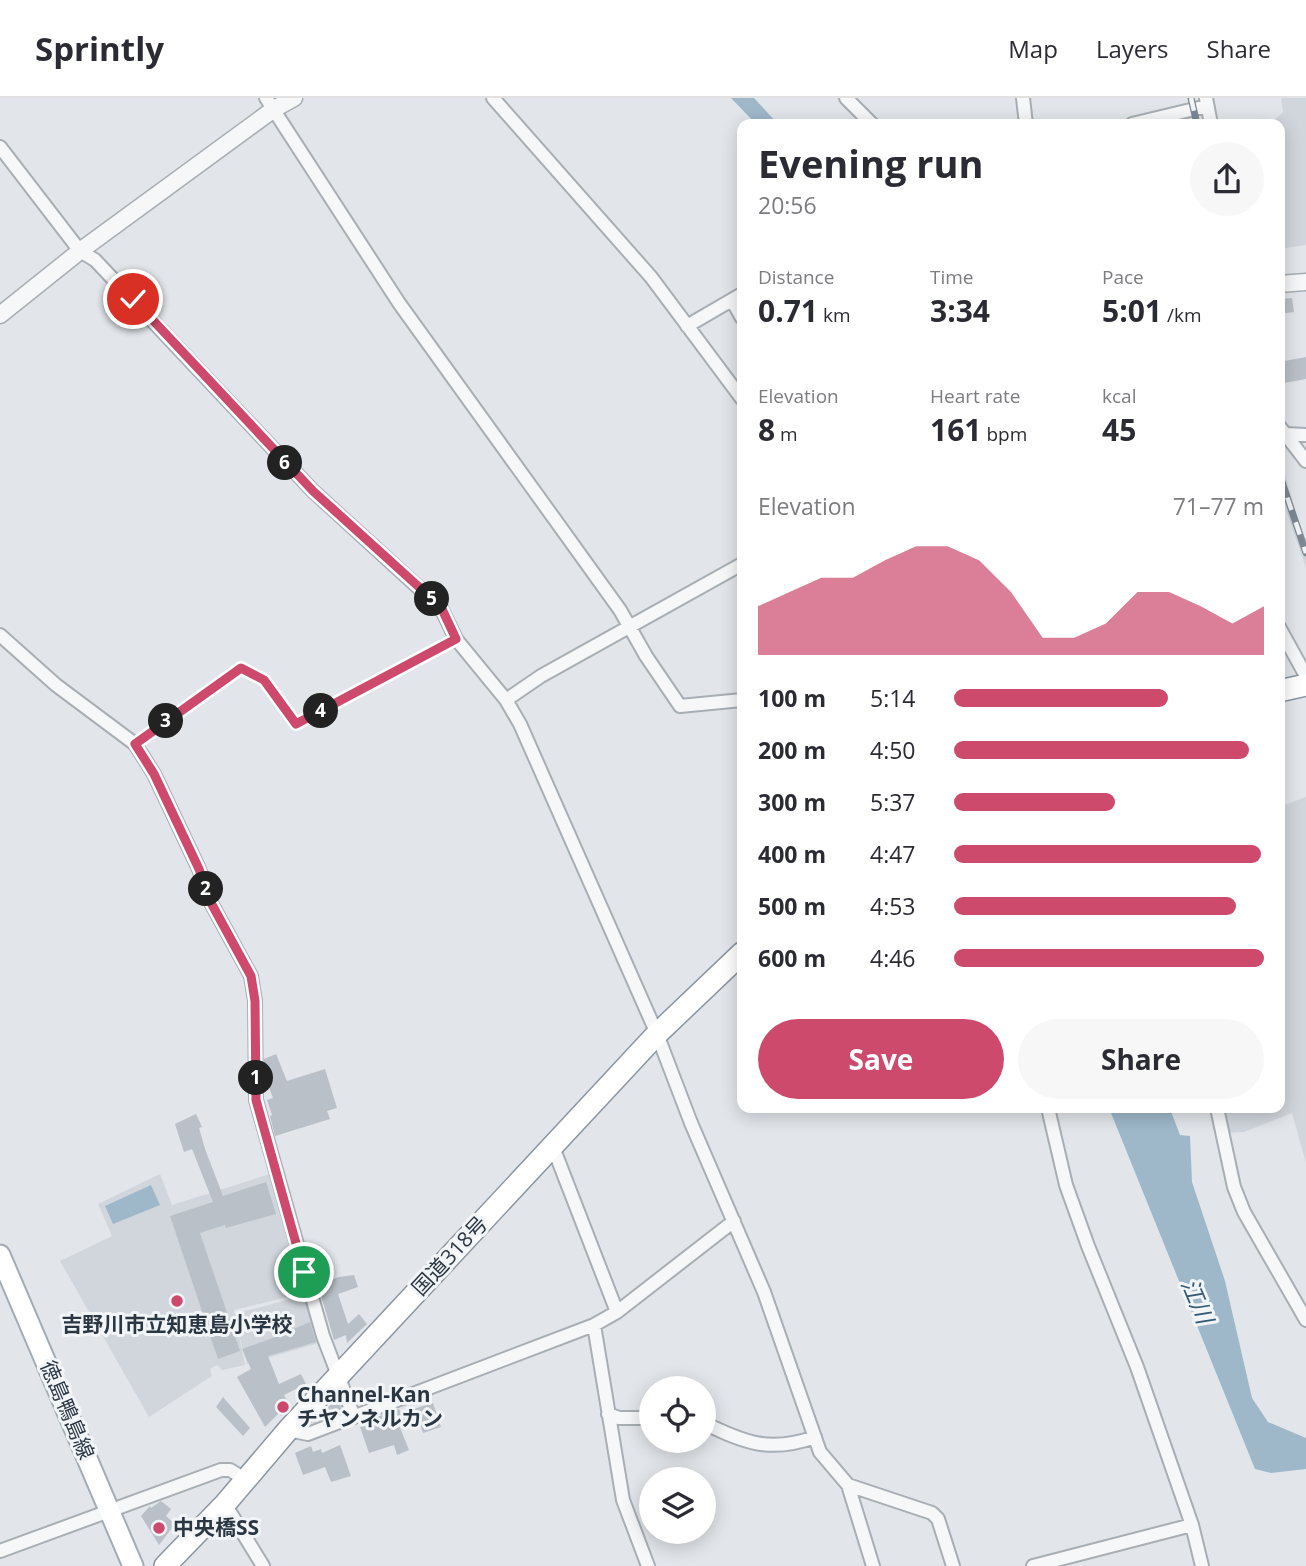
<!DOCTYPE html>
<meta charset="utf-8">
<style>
:root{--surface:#fff;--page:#f7f7f7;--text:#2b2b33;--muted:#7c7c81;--line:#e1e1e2;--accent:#cd4a6d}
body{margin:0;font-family:"Open Sans","Noto Sans JP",sans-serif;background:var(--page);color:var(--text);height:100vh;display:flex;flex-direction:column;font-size:26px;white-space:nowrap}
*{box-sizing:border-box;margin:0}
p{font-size:23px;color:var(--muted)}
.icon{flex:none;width:38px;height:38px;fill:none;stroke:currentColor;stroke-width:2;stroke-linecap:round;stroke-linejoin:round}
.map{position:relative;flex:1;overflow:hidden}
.side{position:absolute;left:737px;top:21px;width:548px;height:994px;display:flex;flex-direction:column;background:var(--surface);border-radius:14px;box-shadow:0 4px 18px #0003}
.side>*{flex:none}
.fabs{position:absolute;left:639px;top:1278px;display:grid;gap:14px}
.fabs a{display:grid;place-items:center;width:77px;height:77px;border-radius:50%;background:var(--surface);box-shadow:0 4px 18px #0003;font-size:35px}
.pin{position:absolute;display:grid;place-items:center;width:60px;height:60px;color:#fff;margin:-30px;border:4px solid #fff;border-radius:50%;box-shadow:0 2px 7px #0007}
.km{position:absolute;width:35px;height:35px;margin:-18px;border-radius:50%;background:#222;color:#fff;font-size:19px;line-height:35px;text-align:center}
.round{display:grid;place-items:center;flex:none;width:74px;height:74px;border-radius:37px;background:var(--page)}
.overview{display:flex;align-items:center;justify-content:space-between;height:119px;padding:0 21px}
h1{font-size:38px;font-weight:700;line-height:52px}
.stats{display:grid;grid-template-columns:repeat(3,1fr);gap:10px;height:119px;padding:7px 21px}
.stats div{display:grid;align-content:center}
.stats b{font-size:30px;font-weight:700}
.stats small{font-size:19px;font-weight:400}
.stats p{font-size:19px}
.chart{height:196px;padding:14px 21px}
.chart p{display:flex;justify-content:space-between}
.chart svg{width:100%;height:126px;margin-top:7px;fill:var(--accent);opacity:.7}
.cta{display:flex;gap:14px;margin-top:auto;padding:14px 21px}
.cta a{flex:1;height:80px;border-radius:42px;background:var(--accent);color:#fff;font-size:28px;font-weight:700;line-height:80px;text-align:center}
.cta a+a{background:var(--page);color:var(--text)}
ul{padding:0 21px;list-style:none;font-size:23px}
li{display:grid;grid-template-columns:112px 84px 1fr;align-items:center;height:52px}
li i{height:18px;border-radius:9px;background:var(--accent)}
header{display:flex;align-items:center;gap:42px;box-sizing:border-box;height:98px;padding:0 35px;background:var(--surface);border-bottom:2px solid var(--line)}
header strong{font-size:33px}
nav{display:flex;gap:38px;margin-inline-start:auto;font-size:24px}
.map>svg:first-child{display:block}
</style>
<header>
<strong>Sprintly</strong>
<nav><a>Map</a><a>Layers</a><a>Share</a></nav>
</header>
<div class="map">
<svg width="1306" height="1468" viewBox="0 0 1306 1468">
<rect width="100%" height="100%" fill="#e2e6ea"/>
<path fill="#d0d6dc" d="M1281,0H1306V147L1279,151V26H1270L1283,14Z
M1279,354L1295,413L1306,443V470L1279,392Z
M1306,699V1065L1292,1015L1244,1034L1228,1035L1222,1010H1279V709Z
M273,1075L308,1194L234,1212V1216L305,1197L322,1244L247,1266L239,1237L245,1267L222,1272L217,1267L210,1271L212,1278L149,1319L60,1163L112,1138L98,1106L160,1076L172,1107Z"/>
<path fill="#9eb8ca" d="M731,0H754L778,26H756Z
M1109,1010H1167L1170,1011L1180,1037L1190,1038L1192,1084L1225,1183L1252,1300L1268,1324L1306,1340V1371L1271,1375L1255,1371Z
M151,1087L160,1107L113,1126L105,1108Z"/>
<path fill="#b9c0c7" d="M1292,200L1294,214L1279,216V201Z
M1306,259V281L1279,286V264Z
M276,956L287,983L325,971L337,1010L327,1013L330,1021L275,1038L270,1018L272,1017L267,1002L273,1000L264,976V961Z
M196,1016L202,1029L199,1030L205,1051L223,1098L266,1084L276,1116L226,1130L225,1127L200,1135L240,1253L218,1261L170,1118L213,1104L192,1051L184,1054L175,1026Z
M354,1177L358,1189L338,1196L348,1226L359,1216L367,1226L347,1245L346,1237L334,1242L318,1187L339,1179Z
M310,1224L316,1244L268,1258L279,1286L301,1276L306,1286L284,1297L291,1310L281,1318L279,1315L265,1329L237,1279L251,1271L242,1251L278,1238L281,1228L289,1225L291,1232Z
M223,1299L250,1330L243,1338L216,1309Z
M337,1301L343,1313L313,1325L325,1312Z
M433,1305L441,1329L423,1335L418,1320L399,1327L409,1352L397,1357L394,1347L369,1355L360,1329L379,1323L377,1319L399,1311L401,1315Z
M340,1347L351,1378L331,1384L325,1369L303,1377L295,1355L311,1348L313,1354L321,1351L322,1355Z
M161,1403L171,1411L166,1418L175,1426L159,1447L141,1418L150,1408L151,1410Z"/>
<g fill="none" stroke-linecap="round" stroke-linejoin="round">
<g stroke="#a7aeb4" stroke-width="16">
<path id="minor" d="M266,0L399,205L620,512L646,558L680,608L742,602
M493,0L651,179L742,301
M846,0L872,26
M1023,0L1026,26
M1206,0L1211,26
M1132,26L1207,8
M0,49L80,153L95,162L313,393L441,510L456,541L506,602L520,626L657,936L691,1025L764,1194L820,1354L848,1387L873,1468
M732,202L742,220
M687,228L742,196
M1279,328L1306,363
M1285,336L1306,337
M1279,529L1306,578
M0,537L56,587L135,646L154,676L199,771L210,803L251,878L255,903L256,1002L323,1238L354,1319
M506,602L541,578L742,466
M1048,1010L1066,1087L1088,1148L1137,1269L1192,1427L1202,1468
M1217,1010L1234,1089L1244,1114L1306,1222
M553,1049L617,1214
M594,1227L623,1402L648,1468
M608,1316L619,1320H651
M704,1325C745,1345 770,1355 815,1339
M288,1332L308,1336L594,1227L617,1214L734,1123
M848,1387L932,1415L938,1421L953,1468
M225,1406L263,1468
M0,1453L221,1372H230L245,1381
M1033,1468L1192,1427"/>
</g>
<g stroke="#a7aeb4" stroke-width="19">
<path id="tertiary" d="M1279,186L1306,184
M0,217L80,153L274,11L294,0"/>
</g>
<g stroke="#a1acb6" stroke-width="23">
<path id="primary" d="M0,1157L133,1468"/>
</g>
<g stroke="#8a96a1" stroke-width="24">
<path id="trunk" d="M1279,593L1306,587
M165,1468L225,1406L288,1332L657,936L742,855"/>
</g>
<path stroke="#bcc1c5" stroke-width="2.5" stroke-dasharray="5 5" stroke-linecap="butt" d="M146,638L241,570L264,582L296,626L444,548"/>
<use href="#minor" stroke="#f5f7f8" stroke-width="12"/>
<use href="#tertiary" stroke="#f5f7f8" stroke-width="16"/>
<use href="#primary" stroke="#fff" stroke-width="19"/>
<use href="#trunk" stroke="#fff" stroke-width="21"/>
<g stroke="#7c8894" stroke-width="7">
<path id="rail" d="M1191,0L1197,26
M1279,375L1306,455"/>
</g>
<use href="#rail" stroke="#f2f5f8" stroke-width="4.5" stroke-dasharray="13" stroke-linecap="butt"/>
</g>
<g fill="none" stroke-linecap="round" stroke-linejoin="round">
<g stroke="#fff" stroke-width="14">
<path id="route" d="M133,201L313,393L441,509L456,541L296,626L264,582L241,570L135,646L154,676L199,771L210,803L251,878L255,903L256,1002L304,1174"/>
</g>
<use href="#route" stroke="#cd4a6d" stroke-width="9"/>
</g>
<g fill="#cd4a6d" stroke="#f2f5f8" stroke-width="2.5">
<circle cx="177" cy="1203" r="7"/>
<circle cx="283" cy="1309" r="7"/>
<circle cx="159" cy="1430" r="7"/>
</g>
<g text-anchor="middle" stroke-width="6" stroke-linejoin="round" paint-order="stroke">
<g font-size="21" fill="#2a3642" stroke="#f2f5f8">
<text transform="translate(450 1158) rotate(-47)" y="7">国道318号</text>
<text transform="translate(67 1312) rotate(67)" y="7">徳島鴨島線</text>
</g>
<g font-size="21" font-weight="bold" fill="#2a3642" stroke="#f2f5f8" text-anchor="start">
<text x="177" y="1234" text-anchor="middle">吉野川市立知恵島小学校</text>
<text x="297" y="1304">Channel-Kan<tspan x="297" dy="24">チヤンネルカン</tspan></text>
<text x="173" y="1437">中央橋SS</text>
</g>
<g font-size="23" font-style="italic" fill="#355a76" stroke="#f2f5f8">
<text transform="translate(1197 1203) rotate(67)" y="8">江川</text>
</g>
</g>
</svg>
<div class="fabs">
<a><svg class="icon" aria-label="locate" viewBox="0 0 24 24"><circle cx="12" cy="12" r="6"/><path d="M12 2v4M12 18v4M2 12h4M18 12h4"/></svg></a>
<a><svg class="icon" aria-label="layers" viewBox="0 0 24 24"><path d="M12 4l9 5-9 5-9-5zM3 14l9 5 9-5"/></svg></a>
</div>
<div class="pin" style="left:304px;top:1174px;background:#1e9e55"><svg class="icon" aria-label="arrive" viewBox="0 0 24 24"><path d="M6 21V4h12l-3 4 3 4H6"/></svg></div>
<div class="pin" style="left:133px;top:201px;background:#d93025"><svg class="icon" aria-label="check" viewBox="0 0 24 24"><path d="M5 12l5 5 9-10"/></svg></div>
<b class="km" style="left:256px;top:980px">1</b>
<b class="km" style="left:206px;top:791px">2</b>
<b class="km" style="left:166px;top:623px">3</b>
<b class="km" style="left:321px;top:613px">4</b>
<b class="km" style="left:432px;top:501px">5</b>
<b class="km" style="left:285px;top:365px">6</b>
<section class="side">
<div class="overview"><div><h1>Evening run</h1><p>20:56</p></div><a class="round"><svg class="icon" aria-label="share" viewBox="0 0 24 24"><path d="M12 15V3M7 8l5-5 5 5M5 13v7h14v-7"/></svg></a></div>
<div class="stats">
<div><p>Distance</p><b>0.71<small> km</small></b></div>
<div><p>Time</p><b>3:34</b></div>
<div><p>Pace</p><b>5:01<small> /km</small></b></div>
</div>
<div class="stats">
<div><p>Elevation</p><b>8<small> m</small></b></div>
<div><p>Heart rate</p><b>161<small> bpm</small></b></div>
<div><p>kcal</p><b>45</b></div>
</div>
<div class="chart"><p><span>Elevation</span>71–77 m</p>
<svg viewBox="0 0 160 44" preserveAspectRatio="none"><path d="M0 44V27L10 22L20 17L30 17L40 11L50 6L60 6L70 11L80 22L90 38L100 38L110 33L120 22L130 22L140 27L150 33L160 27V44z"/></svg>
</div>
<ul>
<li><b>100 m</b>5:14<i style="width:69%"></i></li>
<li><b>200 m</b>4:50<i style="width:95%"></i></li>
<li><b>300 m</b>5:37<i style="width:52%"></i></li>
<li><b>400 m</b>4:47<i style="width:99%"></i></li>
<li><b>500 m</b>4:53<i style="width:91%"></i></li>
<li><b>600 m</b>4:46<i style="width:100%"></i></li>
</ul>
<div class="cta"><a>Save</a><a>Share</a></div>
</section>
</div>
